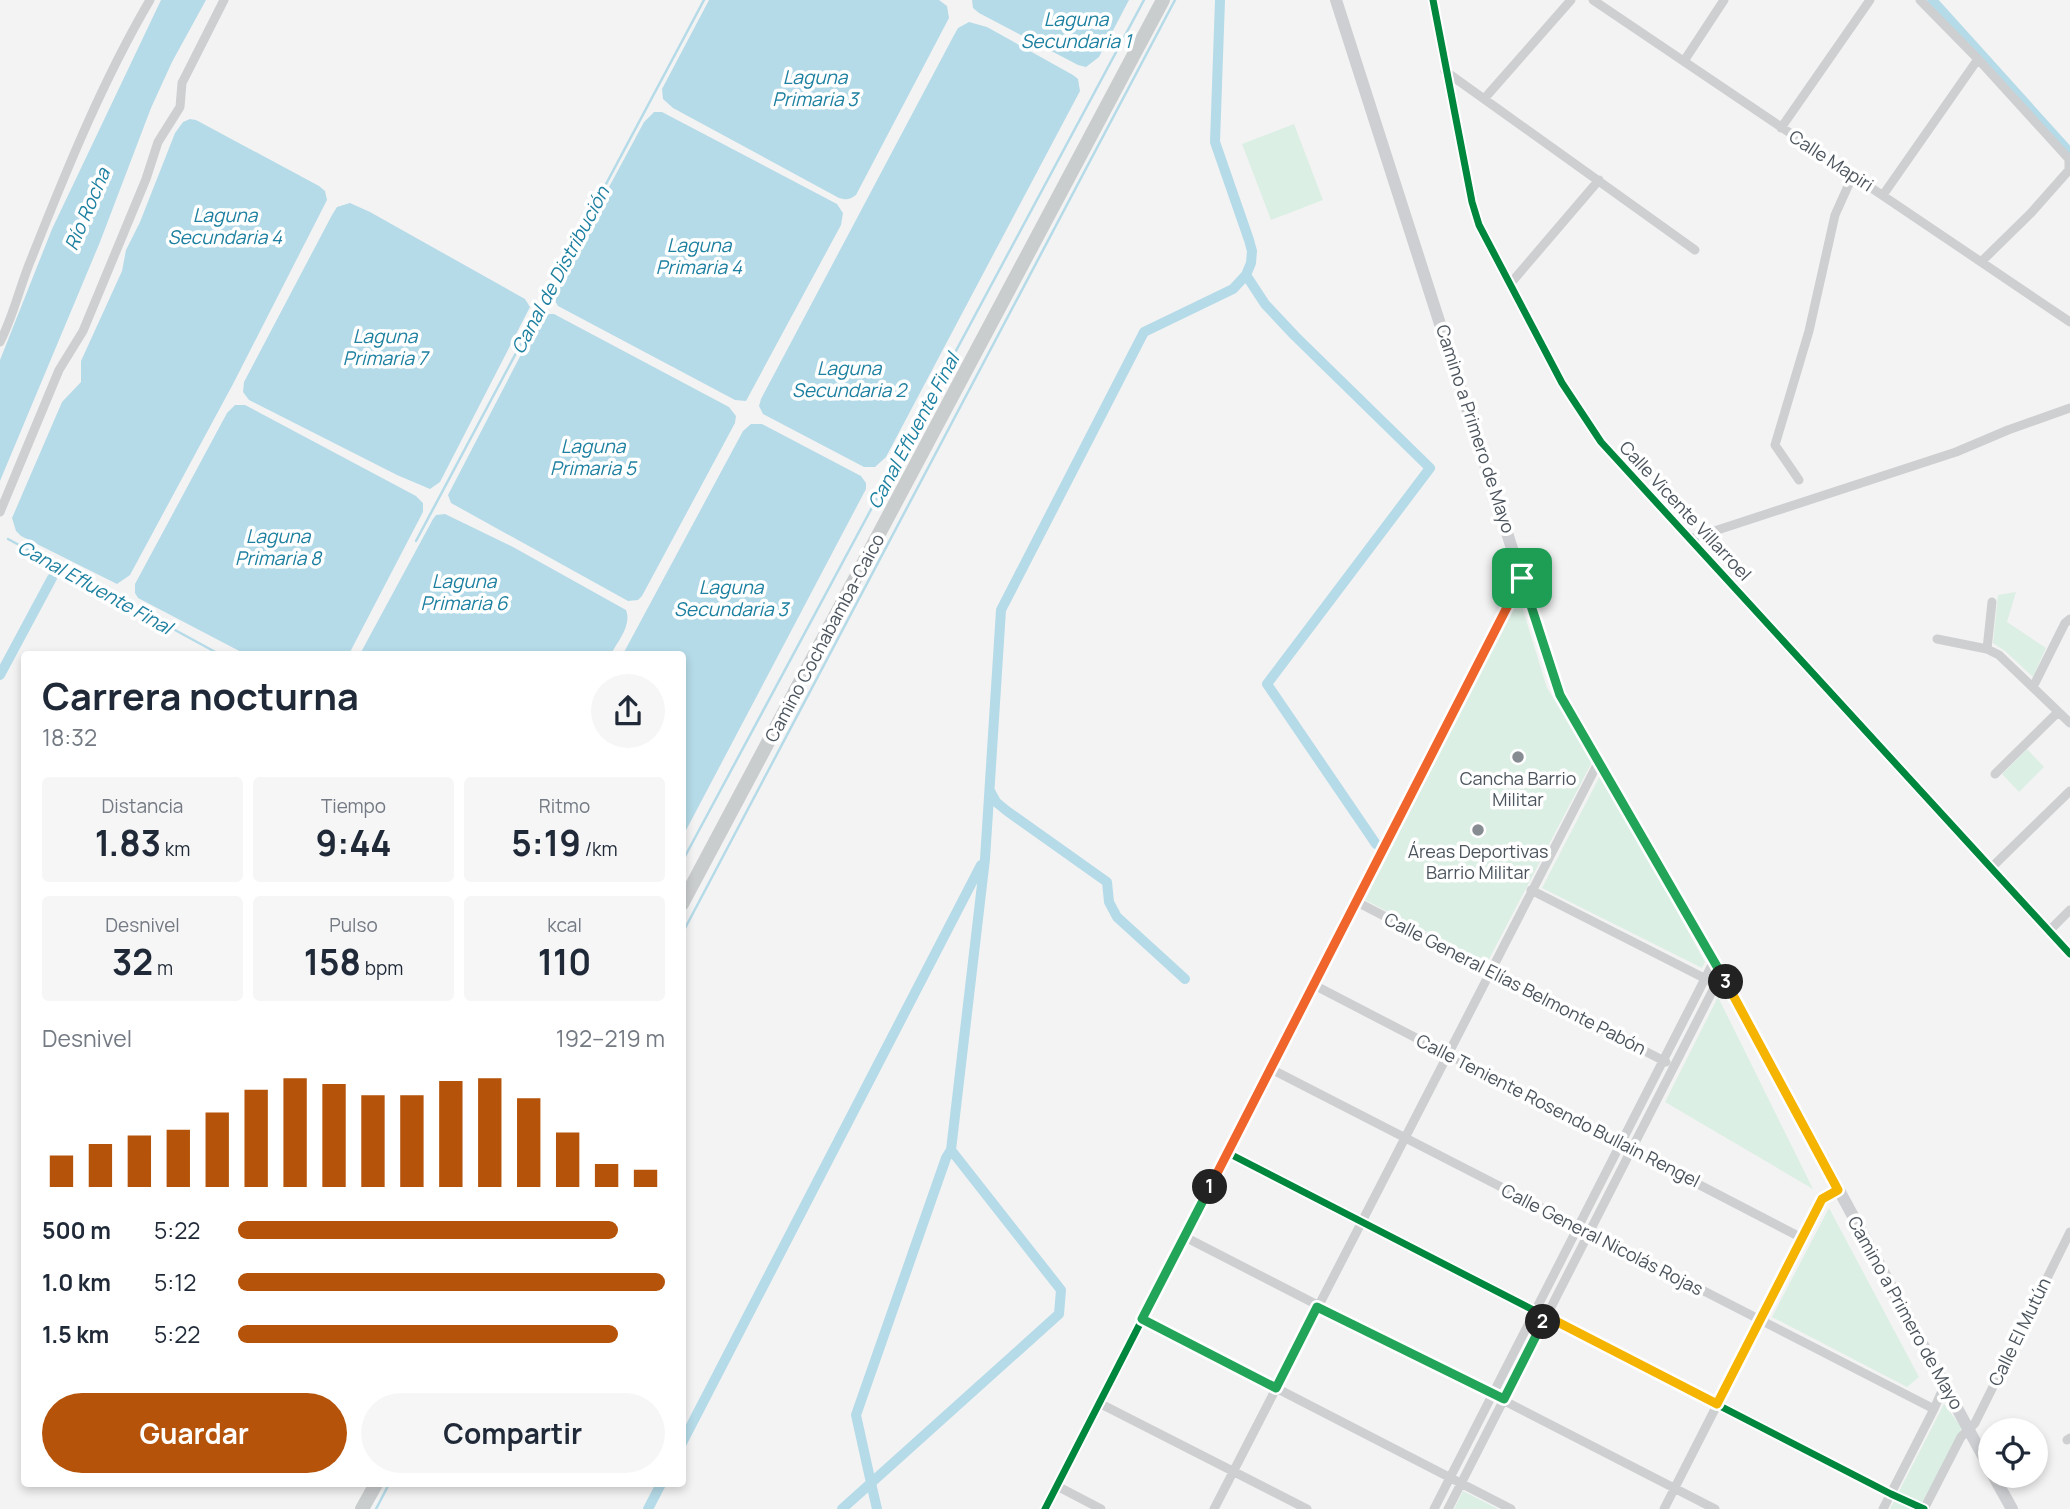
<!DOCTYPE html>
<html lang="es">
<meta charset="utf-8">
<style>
:root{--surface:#fff;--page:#f6f6f7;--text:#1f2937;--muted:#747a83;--accent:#b45309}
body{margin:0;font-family:Manrope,sans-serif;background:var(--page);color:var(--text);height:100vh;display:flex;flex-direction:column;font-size:26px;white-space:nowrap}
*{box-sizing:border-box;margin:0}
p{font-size:23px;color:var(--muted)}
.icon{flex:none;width:38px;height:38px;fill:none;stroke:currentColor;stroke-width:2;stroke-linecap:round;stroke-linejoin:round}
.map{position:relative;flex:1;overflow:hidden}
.drawer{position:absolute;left:21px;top:651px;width:665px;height:836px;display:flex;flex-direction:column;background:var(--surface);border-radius:7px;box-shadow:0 4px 10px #0003}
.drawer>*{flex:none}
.buttons{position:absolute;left:1978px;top:1418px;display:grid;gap:14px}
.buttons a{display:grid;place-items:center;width:70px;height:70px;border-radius:50%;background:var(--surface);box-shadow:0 4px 10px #0003;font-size:35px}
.pin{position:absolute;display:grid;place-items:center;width:60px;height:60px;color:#fff;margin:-30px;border-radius:14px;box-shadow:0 4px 10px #0006}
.km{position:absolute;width:35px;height:35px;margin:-18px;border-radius:50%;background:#222;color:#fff;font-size:19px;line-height:35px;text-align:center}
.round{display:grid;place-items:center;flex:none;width:74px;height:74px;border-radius:37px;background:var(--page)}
.overview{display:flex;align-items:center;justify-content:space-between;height:119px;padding:0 21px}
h1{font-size:38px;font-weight:700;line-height:52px}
.metrics{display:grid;grid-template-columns:repeat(3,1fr);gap:10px;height:119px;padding:7px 21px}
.metrics div{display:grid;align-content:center;border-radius:7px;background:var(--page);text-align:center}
.metrics b{font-size:35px;font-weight:700}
.metrics small{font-size:19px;font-weight:400}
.metrics p{font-size:19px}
.chart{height:196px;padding:14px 21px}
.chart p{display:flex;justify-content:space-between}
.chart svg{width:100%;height:126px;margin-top:7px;stroke:var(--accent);stroke-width:6}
.action{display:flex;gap:14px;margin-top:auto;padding:14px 21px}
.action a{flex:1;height:80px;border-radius:42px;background:var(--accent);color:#fff;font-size:28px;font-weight:700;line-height:80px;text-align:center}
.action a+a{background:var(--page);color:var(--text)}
ul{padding:0 21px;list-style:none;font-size:23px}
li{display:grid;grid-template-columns:112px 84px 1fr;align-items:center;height:52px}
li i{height:18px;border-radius:9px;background:var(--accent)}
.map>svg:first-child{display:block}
</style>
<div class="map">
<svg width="2070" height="1509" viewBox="0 0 2070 1509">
<rect width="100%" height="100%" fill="#f4f3f3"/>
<path fill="#dbefe4" d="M1294,124L1323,200L1271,220L1242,144Z
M2016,592L2007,622L2046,648L2033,677L2005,651L1993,643L1998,595Z
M1519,597L1547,688L1593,760L1487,963L1365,900Z
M2027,749L2044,767L2019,792L2002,774Z
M1600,776L1657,876L1664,879L1662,884L1705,962L1702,968L1542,888Z
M1718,997L1813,1189L1665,1102Z
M1829,1208L1919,1377L1907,1387L1772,1317Z
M1944,1404L1962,1428L1919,1509H1890Z
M1463,1491L1498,1509H1454Z"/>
<path fill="#b5dbe8" d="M161,0H206L172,62L151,108L100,242L0,481V360L52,229Z
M709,0H939L947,6L949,18L856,195C849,200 847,200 839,198L673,108L663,99L662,89Z
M972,0H1129L1099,57L1086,67L1078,65L979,13L973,8Z
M969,22L987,27L1073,75L1078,79L1080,91L886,457L875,467H864L763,414L759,406L761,399L953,37L958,28Z
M654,112H662L837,204L843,213L841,225L746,401L735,400L558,306L553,297V291L644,122Z
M190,119L196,120L319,186L325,191L327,200L233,384L130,575L117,584L21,536L16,531L12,518L62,402L81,382V361L122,271L126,250L140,222L175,133L183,122Z
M350,203L370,212L525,299L530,307L440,482L430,489L397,475L249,400L243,392L244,382L332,215L337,207Z
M547,314H554L729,407L736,416L735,423L642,596L638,600L628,601L451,503L448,495L539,320Z
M235,405H245L416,496L423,503V512L349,654H245L138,598L135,593V584L227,413Z
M751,424H762L861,476L866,483V489L683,836L682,654H623L743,431Z
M445,514L513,547L626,610C632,625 618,641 611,654H360L433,519L436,515Z"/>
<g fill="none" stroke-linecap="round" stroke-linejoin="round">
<path stroke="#b5dbe8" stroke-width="2.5" d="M8,539L219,654
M416,541L704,0
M682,862L1144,0
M682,934L1175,0
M376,1509L389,1484"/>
<path stroke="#b5dbe8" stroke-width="10" d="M1932,0L2070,153
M1246,275L1265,304L1295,336L1430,468L1267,684L1376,844
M0,675L52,578
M990,791L996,802L1007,811L1107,882L1109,902L1117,917L1185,979
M682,1443L981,865
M648,1509L661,1484
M842,1509L871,1483L856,1415L946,1158L951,1150L985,859L1001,610L1144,332L1233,289L1246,275L1251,263L1252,251L1249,240L1215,142L1220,0
M877,1509L871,1483L1059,1314L1061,1290L951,1150"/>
<path stroke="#cdcfd1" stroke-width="9" d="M1433,0L1472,202L1479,225L1562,383L1601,442L2070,954
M1593,0L2070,322
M1920,0L1978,59L2069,159V170L2031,213L1982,261
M1684,61L1724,0
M1445,71L1695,250
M1484,99L1571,0
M1781,128L1870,0
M1883,195L1978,59
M1510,284L1599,180
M0,342C14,315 20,285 32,257C66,171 103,80 150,0
M1799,480L1775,445L1809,331L1835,215L1853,175
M0,512L59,370L83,331L146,179L158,142L180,107L182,83L224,0
M1690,539L1956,452L2008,430L2070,408
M1937,639L1987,649L1999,655L2070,723
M1987,649L1992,602
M2033,687L2065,623L2070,619
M1995,774L2058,712
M1991,868L2070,791
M1531,890L1708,980
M1357,902L1666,1062
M2049,931L2070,910
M1314,985L1802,1238
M1271,1069L1934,1409
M1228,1153L1891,1494L1924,1509
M1185,1237L1715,1509
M1142,1319L1511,1509
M1099,1403L1307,1509
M2067,1440L2070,1438
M1057,1486L1101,1509
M1045,1509L1522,578
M1214,1509L1599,761
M1434,1509L1714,961
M1448,1509L1716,984L1724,978
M1664,1509L1822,1199L1838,1190
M1883,1509L1934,1409L1945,1384
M1924,1509L1961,1437L1975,1423L2070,1232"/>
<path stroke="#cecfd2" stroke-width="12" d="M1336,0L1543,645L1561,695L1724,978L1990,1469
M1993,1475L2012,1509"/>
<path stroke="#cacdce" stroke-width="14" d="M682,904L1163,0
M362,1509L376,1484"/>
<g stroke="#fff" stroke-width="11">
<path id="cycleway" d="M1433,0L1472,202L1479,225L1562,383L1601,442L2070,954
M1228,1153L1891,1494L1924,1509
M1045,1509L1522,578"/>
</g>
<use href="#cycleway" stroke="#00873e" stroke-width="7"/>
</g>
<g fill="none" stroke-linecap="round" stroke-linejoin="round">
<g stroke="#fff" stroke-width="14">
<path id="split-1" d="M1210,1187L1522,578"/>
</g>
<g stroke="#fff" stroke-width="14">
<path id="split-2" d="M1210,1187L1142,1319L1276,1388L1317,1307L1504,1399L1543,1322"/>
</g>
<g stroke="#fff" stroke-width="14">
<path id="split-3" d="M1543,1322L1546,1316L1717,1404L1822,1199L1838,1190L1726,982"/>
</g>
<g stroke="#fff" stroke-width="14">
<path id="split-4" d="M1522,578L1560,695L1726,982"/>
</g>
<use href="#split-1" stroke="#f0652b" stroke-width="9"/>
<use href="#split-2" stroke="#22a559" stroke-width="9"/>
<use href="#split-3" stroke="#f5b400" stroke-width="9"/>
<use href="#split-4" stroke="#22a559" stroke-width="9"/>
</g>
<g fill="#878c92" stroke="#fff" stroke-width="2.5">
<circle cx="1518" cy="757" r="7"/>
<circle cx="1478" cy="830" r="7"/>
</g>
<g text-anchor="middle" stroke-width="7" stroke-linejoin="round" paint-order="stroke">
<g font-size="18" fill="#4c555e" stroke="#fff">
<text transform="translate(1831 161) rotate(33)" y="6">Calle Mapiri</text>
<text transform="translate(1475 429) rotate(72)" y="6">Camino a Primero de Mayo</text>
<text transform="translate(1685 511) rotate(47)" y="6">Calle Vicente Villarroel</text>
<text transform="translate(825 638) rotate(-62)" y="6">Camino Cochabamba-Caico</text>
<text transform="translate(1515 984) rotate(27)" y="6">Calle General Elías Belmonte Pabón</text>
<text transform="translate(1558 1111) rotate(27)" y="6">Calle Teniente Rosendo Bullain Rengel</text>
<text transform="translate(1602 1240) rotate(27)" y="6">Calle General Nicolás Rojas</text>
<text transform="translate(1905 1313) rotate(61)" y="6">Camino a Primero de Mayo</text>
<text transform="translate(2020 1332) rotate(-64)" y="6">Calle El Mutún</text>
</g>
<g font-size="18" fill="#4c555e" stroke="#fff">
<text x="1518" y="785">Cancha Barrio<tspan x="1518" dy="21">Militar</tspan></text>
<text x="1478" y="858">Áreas Deportivas<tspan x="1478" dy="21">Barrio Militar</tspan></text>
</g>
<g font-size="19" font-style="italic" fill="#1d80a0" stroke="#fff">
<text x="1076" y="26">Laguna<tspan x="1076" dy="22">Secundaria 1</tspan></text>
<text x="815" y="84">Laguna<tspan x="815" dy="22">Primaria 3</tspan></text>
<text transform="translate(87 209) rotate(-67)" y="7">Río Rocha</text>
<text x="225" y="222">Laguna<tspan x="225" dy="22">Secundaria 4</tspan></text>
<text x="699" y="252">Laguna<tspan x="699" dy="22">Primaria 4</tspan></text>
<text transform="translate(560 270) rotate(-62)" y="7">Canal de Distribución</text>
<text x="385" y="343">Laguna<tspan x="385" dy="22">Primaria 7</tspan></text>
<text x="849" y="375">Laguna<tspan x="849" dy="22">Secundaria 2</tspan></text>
<text transform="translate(913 431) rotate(-62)" y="7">Canal Efluente Final</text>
<text x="593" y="453">Laguna<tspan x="593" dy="22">Primaria 5</tspan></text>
<text x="278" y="543">Laguna<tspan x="278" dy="22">Primaria 8</tspan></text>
<text x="464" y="588">Laguna<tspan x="464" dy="22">Primaria 6</tspan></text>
<text transform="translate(95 587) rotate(29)" y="7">Canal Efluente Final</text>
<text x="731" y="594">Laguna<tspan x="731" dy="22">Secundaria 3</tspan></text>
</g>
</g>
</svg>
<div class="buttons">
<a><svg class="icon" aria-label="locate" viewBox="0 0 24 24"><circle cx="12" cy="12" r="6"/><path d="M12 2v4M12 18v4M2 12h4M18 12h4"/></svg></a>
</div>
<div class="pin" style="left:1522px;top:578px;background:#1e9e55"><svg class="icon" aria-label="arrive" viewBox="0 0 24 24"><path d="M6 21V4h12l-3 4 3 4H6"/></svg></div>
<b class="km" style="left:1210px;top:1187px">1</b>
<b class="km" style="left:1543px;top:1322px">2</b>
<b class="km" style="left:1726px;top:982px">3</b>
<section class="drawer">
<div class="overview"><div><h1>Carrera nocturna</h1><p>18:32</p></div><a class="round"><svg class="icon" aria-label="share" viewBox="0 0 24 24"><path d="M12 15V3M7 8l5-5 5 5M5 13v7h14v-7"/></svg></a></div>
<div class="metrics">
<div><p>Distancia</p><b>1.83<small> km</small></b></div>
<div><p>Tiempo</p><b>9:44</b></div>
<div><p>Ritmo</p><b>5:19<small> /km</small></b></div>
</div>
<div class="metrics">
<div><p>Desnivel</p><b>32<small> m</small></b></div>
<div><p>Pulso</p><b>158<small> bpm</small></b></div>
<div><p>kcal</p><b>110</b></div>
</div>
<div class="chart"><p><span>Desnivel</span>192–219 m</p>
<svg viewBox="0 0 160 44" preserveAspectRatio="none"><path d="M5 44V33M15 44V29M25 44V26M35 44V24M45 44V18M55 44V10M65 44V6M75 44V8M85 44V12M95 44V12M105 44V7M115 44V6M125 44V13M135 44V25M145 44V36M155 44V38"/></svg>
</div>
<ul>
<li><b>500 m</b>5:22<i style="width:89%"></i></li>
<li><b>1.0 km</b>5:12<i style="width:100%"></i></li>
<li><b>1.5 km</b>5:22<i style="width:89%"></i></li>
</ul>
<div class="action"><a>Guardar</a><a>Compartir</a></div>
</section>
</div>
